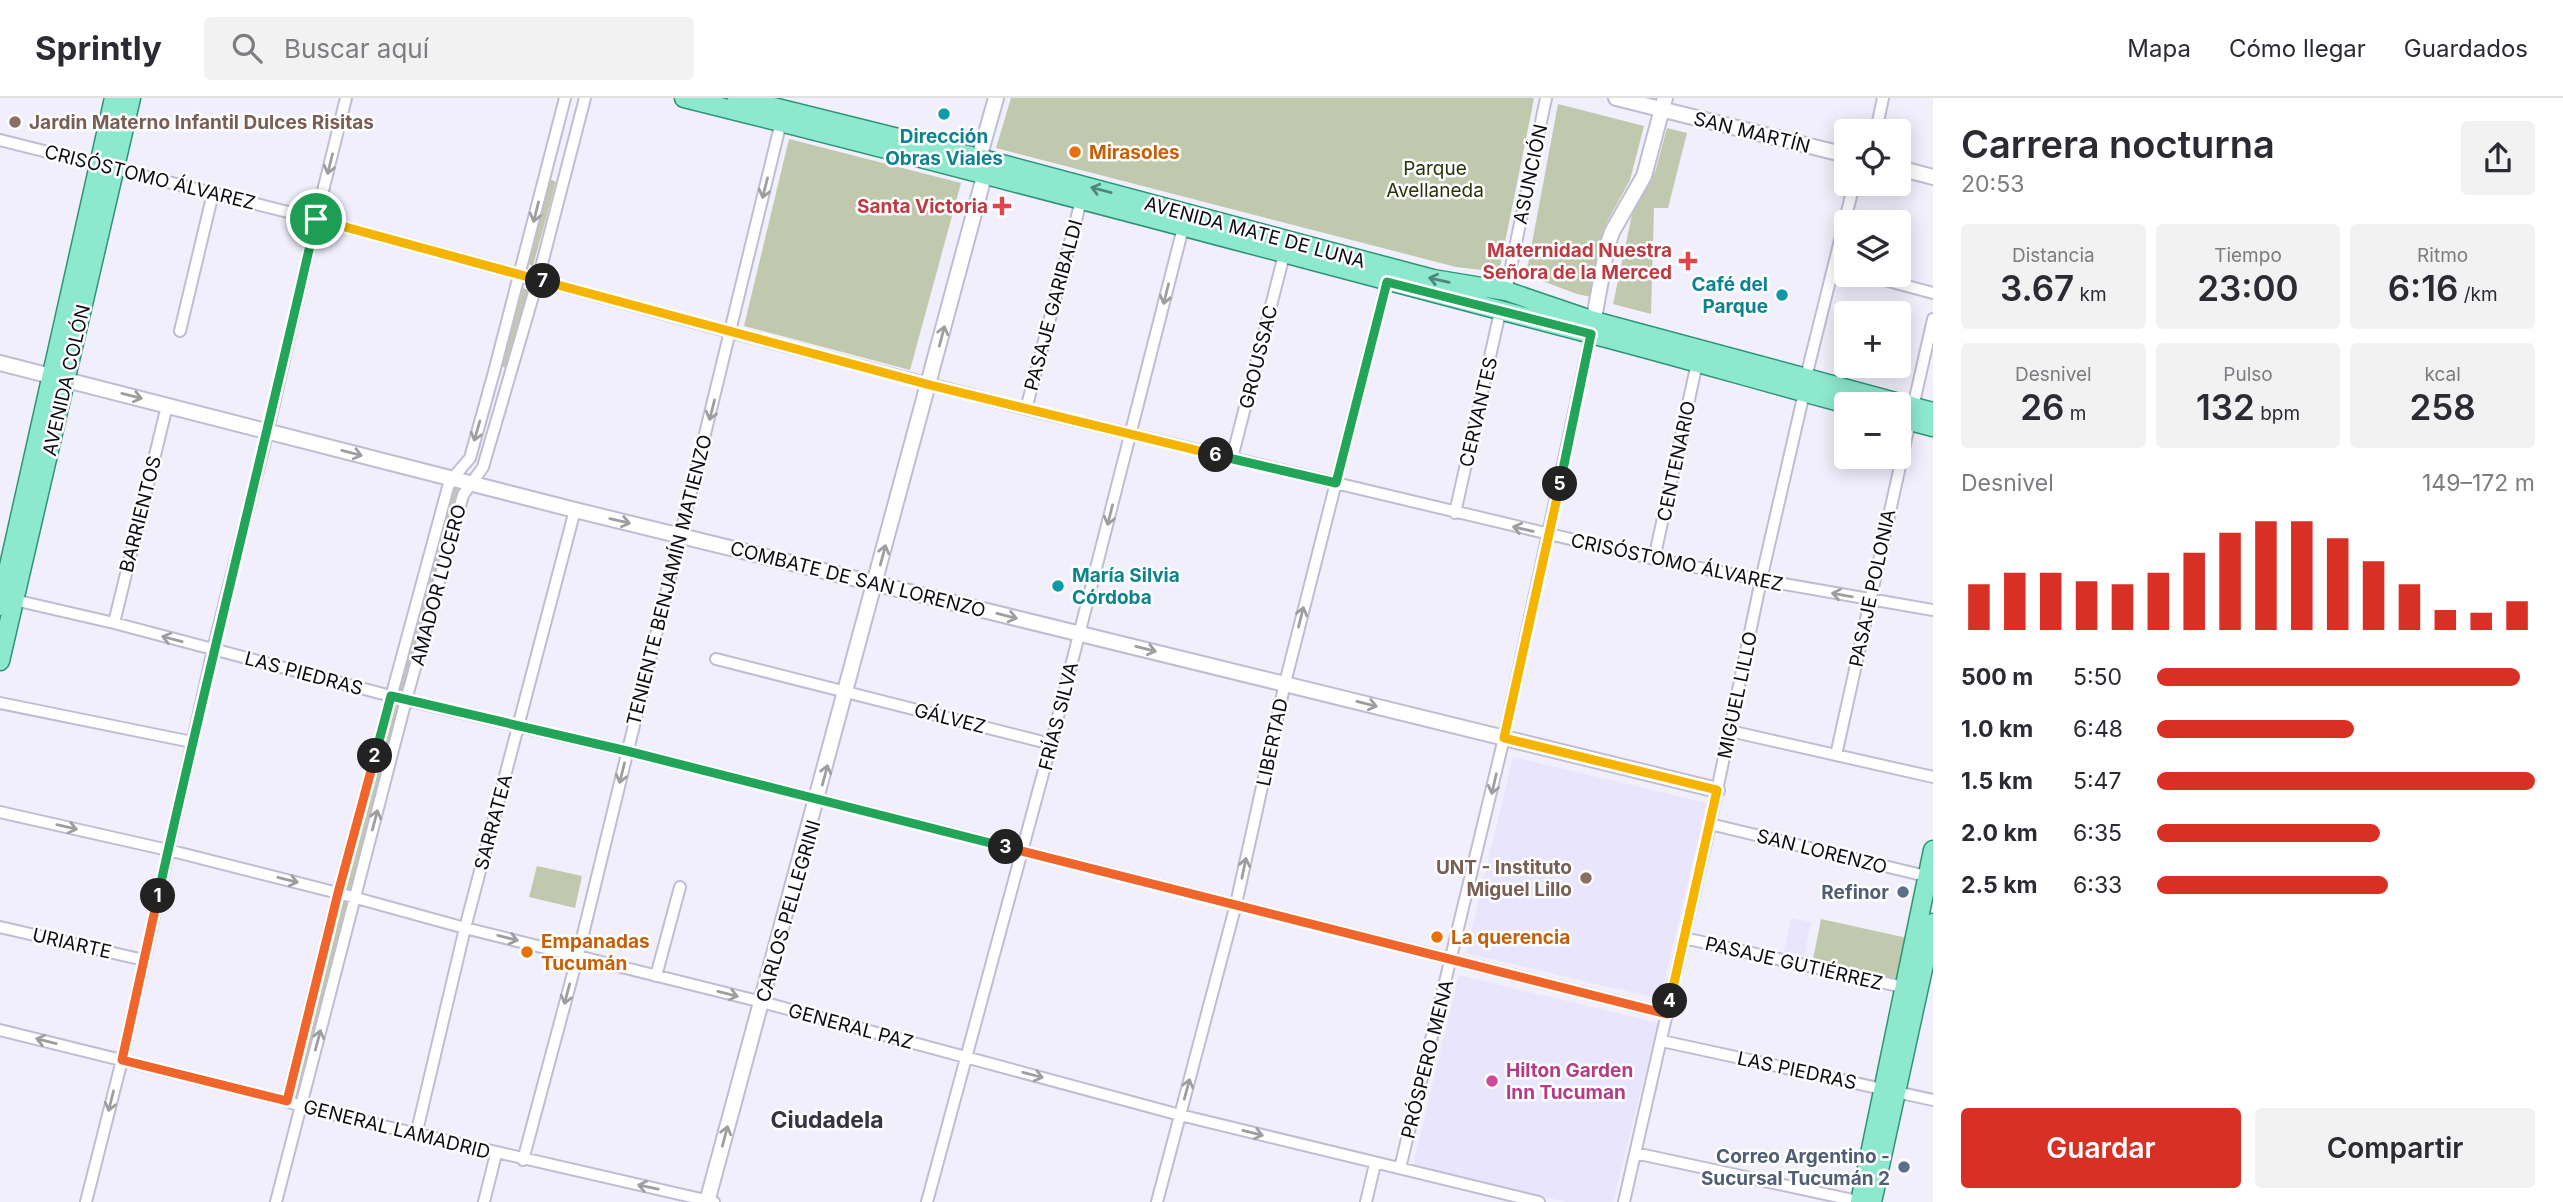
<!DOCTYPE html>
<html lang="es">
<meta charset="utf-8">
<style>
:root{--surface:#fff;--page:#f2f2f3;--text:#2b2b33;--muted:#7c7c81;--line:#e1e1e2;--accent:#d93025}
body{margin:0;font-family:Inter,sans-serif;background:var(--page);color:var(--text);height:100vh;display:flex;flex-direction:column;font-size:26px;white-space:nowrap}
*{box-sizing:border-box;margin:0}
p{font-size:23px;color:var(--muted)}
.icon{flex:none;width:38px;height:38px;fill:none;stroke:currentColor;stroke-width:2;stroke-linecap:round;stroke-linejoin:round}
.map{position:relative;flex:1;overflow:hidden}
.panel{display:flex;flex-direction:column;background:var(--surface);width:630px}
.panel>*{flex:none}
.buttons{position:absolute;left:1834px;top:21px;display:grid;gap:14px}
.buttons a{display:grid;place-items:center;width:77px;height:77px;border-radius:7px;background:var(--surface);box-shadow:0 4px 18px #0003;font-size:35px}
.pin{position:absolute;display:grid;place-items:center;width:60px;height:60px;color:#fff;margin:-30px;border:4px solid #fff;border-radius:50%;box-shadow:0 2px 7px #0007}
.km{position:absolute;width:35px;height:35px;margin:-18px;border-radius:50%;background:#222;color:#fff;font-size:19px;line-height:35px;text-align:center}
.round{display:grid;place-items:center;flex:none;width:74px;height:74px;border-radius:7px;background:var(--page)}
.headline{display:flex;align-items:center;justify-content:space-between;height:119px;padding:0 28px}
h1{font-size:38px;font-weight:600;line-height:52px}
.stats{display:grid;grid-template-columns:repeat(3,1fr);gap:10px;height:119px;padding:7px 28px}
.stats div{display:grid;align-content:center;border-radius:7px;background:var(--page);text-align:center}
.stats b{font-size:35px;font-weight:600}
.stats small{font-size:19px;font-weight:400}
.stats p{font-size:19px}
.chart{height:196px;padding:14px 28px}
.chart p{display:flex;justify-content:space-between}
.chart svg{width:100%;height:126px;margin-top:7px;stroke:var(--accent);stroke-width:6}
.cta{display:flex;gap:14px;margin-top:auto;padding:14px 28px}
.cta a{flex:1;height:80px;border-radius:7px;background:var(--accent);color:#fff;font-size:28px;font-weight:600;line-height:80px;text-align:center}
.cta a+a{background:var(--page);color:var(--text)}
ul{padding:0 28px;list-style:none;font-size:23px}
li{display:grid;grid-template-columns:112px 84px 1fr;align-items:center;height:52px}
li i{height:18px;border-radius:9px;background:var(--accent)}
header{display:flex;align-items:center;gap:42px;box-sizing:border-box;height:98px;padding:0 35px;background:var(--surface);border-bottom:2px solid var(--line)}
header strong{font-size:33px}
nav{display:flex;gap:38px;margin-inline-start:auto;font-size:24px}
.search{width:490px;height:63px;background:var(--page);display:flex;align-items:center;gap:18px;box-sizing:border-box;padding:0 24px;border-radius:7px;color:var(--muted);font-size:26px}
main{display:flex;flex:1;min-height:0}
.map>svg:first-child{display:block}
</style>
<header>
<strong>Sprintly</strong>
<div class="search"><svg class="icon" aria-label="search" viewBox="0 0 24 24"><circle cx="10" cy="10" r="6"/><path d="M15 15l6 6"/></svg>Buscar aquí</div>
<nav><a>Mapa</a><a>Cómo llegar</a><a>Guardados</a></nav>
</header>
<main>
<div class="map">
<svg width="1933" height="1104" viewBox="0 0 1933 1104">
<rect width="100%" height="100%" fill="#f1effc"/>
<path fill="#e8e5fd" d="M1513,659L1707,705L1660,901L1466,855Z
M1791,820L1811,824L1803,863L1783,858Z
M1459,877L1658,925L1613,1104H1566L1413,1067Z"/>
<path fill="#c0c9ae" d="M1011,0H1532L1534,1L1499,174L1456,169L996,50Z
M1558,6L1644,28L1630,82L1607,124L1591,199L1577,196L1526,177Z
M1667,30L1687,35L1668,110H1654L1651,216L1613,206L1633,112L1655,74Z
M789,41L961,85L910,272L744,228Z
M550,81L556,84L533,168L528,166Z
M523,190L528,192L508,271L501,268Z
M454,386L463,388L403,596L397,594Z
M395,603L401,605L352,795L342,792Z
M537,768L582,778L575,810L529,799Z
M340,801L349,802L298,1002L291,1000Z
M1821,821L1907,840L1897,884L1812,866Z"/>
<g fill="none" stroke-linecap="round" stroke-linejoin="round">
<g stroke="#c0bdd3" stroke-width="14">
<path id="minor" d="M1876,33L1883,0
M0,42L316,121L730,234L1026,311L1654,461L1761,482L1933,512
M1866,177L1933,195
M1506,193L1546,0
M180,233L213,95
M1806,279L1854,86
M1913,309L1933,221
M1026,311L1081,103
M1232,360L1284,157
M1455,415L1500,214
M1654,461L1697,265
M10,501L114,525L406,602L627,653L1667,916
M114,525L167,308
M716,561L1051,646
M0,605L192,644
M1730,633L1933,679
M1836,657L1910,323
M0,714L168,752L338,795L465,830L762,904L1180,1017L1539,1104
M1710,726L1930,779
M0,829L144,862
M1684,840L1903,889
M656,878L680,789
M0,932L287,1003L305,1010L714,1104
M1662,943L1933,1002
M287,1003L338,795L448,389L452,381L470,360L494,274L565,0
M416,1037L465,830L575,412
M1635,1055L1862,1104
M523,1062L578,857L781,24
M1400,1070L1504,640L1591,236
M86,1104L122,962L213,552L268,332L316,121L346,0
M276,1104L406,602L463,397L483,369L538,181L585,0
M484,1104L496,1056
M927,1104L1051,646L1183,130
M1157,1104L1236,806L1285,585L1387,184
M1366,1104L1375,1066
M1624,1104L1710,726L1761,482L1804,295"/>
</g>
<g stroke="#c0bdd3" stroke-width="18">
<path id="tertiary" d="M1616,0L1846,57
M1899,70L1933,79
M1592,231L1607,149L1612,134L1644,78L1665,0
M0,265L575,412L1717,692
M707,1104C802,762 895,419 985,75L979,60L996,0"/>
</g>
<g stroke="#2f9378" stroke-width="21">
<path id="primary" d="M684,0C987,75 1288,157 1591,236C1676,258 1761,283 1847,306
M737,0L979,60L1433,181L1506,193L1594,223L1933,314
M1899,320L1933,329
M0,508L114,0
M0,563L131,0
M1860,1104L1933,752
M1872,1104L1933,825"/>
</g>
<use href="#minor" stroke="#fff" stroke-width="10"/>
<use href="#tertiary" stroke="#fff" stroke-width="14"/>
<use href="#primary" stroke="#8de9ce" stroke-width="18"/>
</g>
<defs><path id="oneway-shaft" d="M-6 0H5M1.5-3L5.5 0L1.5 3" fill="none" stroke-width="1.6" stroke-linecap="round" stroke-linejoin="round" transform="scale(1.75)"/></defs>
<g stroke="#9e9ea1">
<use href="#oneway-shaft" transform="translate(330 66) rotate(104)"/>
<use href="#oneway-shaft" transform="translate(765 90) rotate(104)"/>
<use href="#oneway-shaft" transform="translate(536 114) rotate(104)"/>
<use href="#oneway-shaft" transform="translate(1166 196) rotate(104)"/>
<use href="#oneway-shaft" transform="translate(942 238) rotate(-75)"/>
<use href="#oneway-shaft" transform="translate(132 298) rotate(14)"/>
<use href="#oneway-shaft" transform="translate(712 312) rotate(104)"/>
<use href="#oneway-shaft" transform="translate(477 333) rotate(106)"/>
<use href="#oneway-shaft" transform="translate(352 355) rotate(15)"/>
<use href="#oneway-shaft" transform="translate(1110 417) rotate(104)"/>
<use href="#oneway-shaft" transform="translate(620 423) rotate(13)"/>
<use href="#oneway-shaft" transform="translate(1523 431) rotate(-167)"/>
<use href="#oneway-shaft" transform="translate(883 457) rotate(-75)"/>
<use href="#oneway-shaft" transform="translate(1842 497) rotate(-170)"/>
<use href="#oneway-shaft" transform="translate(1007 518) rotate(14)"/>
<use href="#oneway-shaft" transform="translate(1301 519) rotate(-76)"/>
<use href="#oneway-shaft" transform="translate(172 541) rotate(-165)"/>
<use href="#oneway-shaft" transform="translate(1146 551) rotate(14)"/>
<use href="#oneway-shaft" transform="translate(1367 606) rotate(14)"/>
<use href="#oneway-shaft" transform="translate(622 675) rotate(104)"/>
<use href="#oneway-shaft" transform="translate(825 677) rotate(-75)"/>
<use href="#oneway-shaft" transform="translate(1494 686) rotate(103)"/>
<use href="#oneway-shaft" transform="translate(375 722) rotate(-75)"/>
<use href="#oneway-shaft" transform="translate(67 729) rotate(13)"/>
<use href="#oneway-shaft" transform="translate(1244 770) rotate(-78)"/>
<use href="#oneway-shaft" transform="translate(288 782) rotate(14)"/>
<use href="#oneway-shaft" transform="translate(508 840) rotate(14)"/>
<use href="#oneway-shaft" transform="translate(567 896) rotate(105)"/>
<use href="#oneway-shaft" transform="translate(728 896) rotate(14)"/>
<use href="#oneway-shaft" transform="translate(318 942) rotate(-75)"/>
<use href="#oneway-shaft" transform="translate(46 943) rotate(-166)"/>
<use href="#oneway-shaft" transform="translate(1033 977) rotate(15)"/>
<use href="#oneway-shaft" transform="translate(1187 991) rotate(-75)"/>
<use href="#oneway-shaft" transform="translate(111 1003) rotate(104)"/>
<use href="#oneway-shaft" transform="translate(1253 1035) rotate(14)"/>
<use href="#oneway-shaft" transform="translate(725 1038) rotate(-75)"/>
<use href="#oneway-shaft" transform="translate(648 1089) rotate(-168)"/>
</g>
<g stroke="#53867a">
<use href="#oneway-shaft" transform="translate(1101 92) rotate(-165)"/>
<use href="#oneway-shaft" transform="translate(1439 182) rotate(-167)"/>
</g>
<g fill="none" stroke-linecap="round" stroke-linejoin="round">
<g stroke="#fff" stroke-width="14">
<path id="split-1" d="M158,798C208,571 265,347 316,121"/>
</g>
<g stroke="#fff" stroke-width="14">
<path id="split-2" d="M158,798L122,962L287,1003L338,795L375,658"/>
</g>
<g stroke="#fff" stroke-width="14">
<path id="split-3" d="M375,658L391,598L627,653L1006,749"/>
</g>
<g stroke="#fff" stroke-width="14">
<path id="split-4" d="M1006,749L1667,916L1670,903"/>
</g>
<g stroke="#fff" stroke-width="14">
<path id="split-5" d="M1560,386L1504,640L1717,692L1670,903"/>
</g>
<g stroke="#fff" stroke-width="14">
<path id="split-6" d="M1216,357L1336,385L1387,184L1591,236L1560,386"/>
</g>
<g stroke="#fff" stroke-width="14">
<path id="split-7" d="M543,183L930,287L1216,357"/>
</g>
<g stroke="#fff" stroke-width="14">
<path id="split-8" d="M316,121L543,183"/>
</g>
<use href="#split-1" stroke="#22a559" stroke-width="9"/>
<use href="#split-2" stroke="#f0652b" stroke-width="9"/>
<use href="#split-3" stroke="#22a559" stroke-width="9"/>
<use href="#split-4" stroke="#f0652b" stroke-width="9"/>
<use href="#split-5" stroke="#f5b400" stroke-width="9"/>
<use href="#split-6" stroke="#22a559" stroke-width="9"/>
<use href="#split-7" stroke="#f5b400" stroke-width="9"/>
<use href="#split-8" stroke="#f5b400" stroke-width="9"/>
</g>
<g fill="#0f9aa8" stroke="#fefefe" stroke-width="2.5">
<circle cx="944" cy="16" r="7"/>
<circle cx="1782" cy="197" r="7"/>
<circle cx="1058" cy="488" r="7"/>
</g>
<g fill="#8d6e63" stroke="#fefefe" stroke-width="2.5">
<circle cx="15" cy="24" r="7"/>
<circle cx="1586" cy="780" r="7"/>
</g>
<g fill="#e8710a" stroke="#fefefe" stroke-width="2.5">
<circle cx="1075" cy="54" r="7"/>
<circle cx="1437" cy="839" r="7"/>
<circle cx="527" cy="854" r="7"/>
</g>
<g fill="#e0444e" stroke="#fefefe" stroke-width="2.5">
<path d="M998.5 97.5h7v7h7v7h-7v7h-7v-7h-7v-7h7z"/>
<path d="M1684.5 152.5h7v7h7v7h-7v7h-7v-7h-7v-7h7z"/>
</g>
<g fill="#5c6f8a" stroke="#fefefe" stroke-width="2.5">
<circle cx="1903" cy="794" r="7"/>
<circle cx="1904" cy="1069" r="7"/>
</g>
<circle fill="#d1479c" stroke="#fefefe" stroke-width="2.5" cx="1492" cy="983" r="7"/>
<g text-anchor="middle" stroke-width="5" stroke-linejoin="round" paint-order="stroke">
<g font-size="19" font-weight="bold" fill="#785e54" stroke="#fefefe" text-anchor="start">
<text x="29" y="31">Jardin Materno Infantil Dulces Risitas</text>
<text x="1572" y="776" text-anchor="end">UNT - Instituto<tspan x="1572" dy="22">Miguel Lillo</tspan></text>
</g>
<g font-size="19" fill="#0d0c13" stroke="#fefefe">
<text transform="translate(1752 34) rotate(14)" y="7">SAN MARTÍN</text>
<text transform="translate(1530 76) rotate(-78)" y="7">ASUNCIÓN</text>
<text transform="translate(150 79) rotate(14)" y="7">CRISÓSTOMO ÁLVAREZ</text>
<text transform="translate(1255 134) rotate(15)" y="7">AVENIDA MATE DE LUNA</text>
<text transform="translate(1053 207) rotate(-75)" y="7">PASAJE GARIBALDI</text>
<text transform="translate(1258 259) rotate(-76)" y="7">GROUSSAC</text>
<text transform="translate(66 282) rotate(-77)" y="7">AVENIDA COLÓN</text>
<text transform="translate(1478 314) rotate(-77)" y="7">CERVANTES</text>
<text transform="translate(1676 363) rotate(-78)" y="7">CENTENARIO</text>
<text transform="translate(140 416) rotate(-76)" y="7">BARRIENTOS</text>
<text transform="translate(1677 464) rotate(12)" y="7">CRISÓSTOMO ÁLVAREZ</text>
<text transform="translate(858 481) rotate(14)" y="7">COMBATE DE SAN LORENZO</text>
<text transform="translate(669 482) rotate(-76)" y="7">TENIENTE BENJAMÍN MATIENZO</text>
<text transform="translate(438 487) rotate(-75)" y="7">AMADOR LUCERO</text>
<text transform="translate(1872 490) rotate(-78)" y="7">PASAJE POLONIA</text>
<text transform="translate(304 575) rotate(15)" y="7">LAS PIEDRAS</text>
<text transform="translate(1737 597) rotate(-78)" y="7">MIGUEL LILLO</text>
<text transform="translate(1058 618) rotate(-76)" y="7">FRÍAS SILVA</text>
<text transform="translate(950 620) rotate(14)" y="7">GÁLVEZ</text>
<text transform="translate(1272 644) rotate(-78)" y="7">LIBERTAD</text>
<text transform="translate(493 724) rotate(-75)" y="7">SARRATEA</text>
<text transform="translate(1822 753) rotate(14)" y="7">SAN LORENZO</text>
<text transform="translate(788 813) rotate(-74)" y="7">CARLOS PELLEGRINI</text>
<text transform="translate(72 845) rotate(13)" y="7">URIARTE</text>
<text transform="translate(1794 865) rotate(13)" y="7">PASAJE GUTIÉRREZ</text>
<text transform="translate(851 928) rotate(15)" y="7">GENERAL PAZ</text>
<text transform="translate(1427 961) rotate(-76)" y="7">PRÓSPERO MENA</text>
<text transform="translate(1797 972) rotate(12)" y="7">LAS PIEDRAS</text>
<text transform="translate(397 1031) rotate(14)" y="7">GENERAL LAMADRID</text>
</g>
<g font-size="19" font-weight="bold" fill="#0d838f" stroke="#fefefe">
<text x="944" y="45">Dirección<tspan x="944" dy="22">Obras Viales</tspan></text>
<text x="1768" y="193" text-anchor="end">Café del<tspan x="1768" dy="22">Parque</tspan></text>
<text x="1072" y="484" text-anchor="start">María Silvia<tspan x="1072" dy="22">Córdoba</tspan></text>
</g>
<g font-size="19" font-weight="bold" fill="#c56008" stroke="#fefefe" text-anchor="start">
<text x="1089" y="61">Mirasoles</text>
<text x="1451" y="846">La querencia</text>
<text x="541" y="850">Empanadas<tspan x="541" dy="22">Tucumán</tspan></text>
</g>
<g font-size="19" fill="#293408" stroke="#fefefe">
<text x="1435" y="77">Parque<tspan x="1435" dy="22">Avellaneda</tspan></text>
</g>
<g font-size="19" font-weight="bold" fill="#be3a42" stroke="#fefefe" text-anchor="end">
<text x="988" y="115">Santa Victoria</text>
<text x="1672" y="159">Maternidad Nuestra<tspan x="1672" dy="22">Señora de la Merced</tspan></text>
</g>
<g font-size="19" font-weight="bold" fill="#4e5e75" stroke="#fefefe" text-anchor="end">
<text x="1889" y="801">Refinor</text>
<text x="1890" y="1065">Correo Argentino -<tspan x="1890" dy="22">Sucursal Tucumán 2</tspan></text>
</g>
<g font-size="19" font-weight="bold" fill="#b23c85" stroke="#fefefe" text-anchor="start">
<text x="1506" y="979">Hilton Garden<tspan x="1506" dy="22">Inn Tucuman</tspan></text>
</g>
<g font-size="23" font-weight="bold" fill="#363344" stroke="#fefefe">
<text x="827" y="1030">Ciudadela</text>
</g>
</g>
</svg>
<div class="buttons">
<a><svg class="icon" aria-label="locate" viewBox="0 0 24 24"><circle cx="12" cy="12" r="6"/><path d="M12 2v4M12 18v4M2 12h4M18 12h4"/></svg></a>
<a><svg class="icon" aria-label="layers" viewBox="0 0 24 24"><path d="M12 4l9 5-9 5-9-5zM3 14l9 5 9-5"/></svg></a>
<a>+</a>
<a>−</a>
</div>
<div class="pin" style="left:316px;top:121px;background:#1e9e55"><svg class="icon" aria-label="arrive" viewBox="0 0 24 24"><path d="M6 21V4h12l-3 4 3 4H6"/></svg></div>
<b class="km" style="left:158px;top:798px">1</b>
<b class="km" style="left:375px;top:658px">2</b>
<b class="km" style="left:1006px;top:749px">3</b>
<b class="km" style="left:1670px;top:903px">4</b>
<b class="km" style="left:1560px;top:386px">5</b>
<b class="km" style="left:1216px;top:357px">6</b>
<b class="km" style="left:543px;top:183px">7</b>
</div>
<section class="panel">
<div class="headline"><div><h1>Carrera nocturna</h1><p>20:53</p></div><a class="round"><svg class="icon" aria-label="share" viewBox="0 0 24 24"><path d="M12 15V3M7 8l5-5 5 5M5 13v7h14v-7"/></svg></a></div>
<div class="stats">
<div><p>Distancia</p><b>3.67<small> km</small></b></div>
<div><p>Tiempo</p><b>23:00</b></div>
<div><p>Ritmo</p><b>6:16<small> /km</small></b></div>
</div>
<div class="stats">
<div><p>Desnivel</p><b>26<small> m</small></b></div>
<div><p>Pulso</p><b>132<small> bpm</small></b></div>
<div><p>kcal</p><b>258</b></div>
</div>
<div class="chart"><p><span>Desnivel</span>149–172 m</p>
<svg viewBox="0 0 160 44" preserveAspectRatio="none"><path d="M5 44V28M15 44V24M25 44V24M35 44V27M45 44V28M55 44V24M65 44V17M75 44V10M85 44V6M95 44V6M105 44V12M115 44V20M125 44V28M135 44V37M145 44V38M155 44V34"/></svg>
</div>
<ul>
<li><b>500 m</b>5:50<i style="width:96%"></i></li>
<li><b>1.0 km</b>6:48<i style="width:52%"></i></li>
<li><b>1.5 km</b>5:47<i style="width:100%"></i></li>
<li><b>2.0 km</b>6:35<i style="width:59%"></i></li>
<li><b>2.5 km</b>6:33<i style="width:61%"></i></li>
</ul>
<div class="cta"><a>Guardar</a><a>Compartir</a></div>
</section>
</main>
